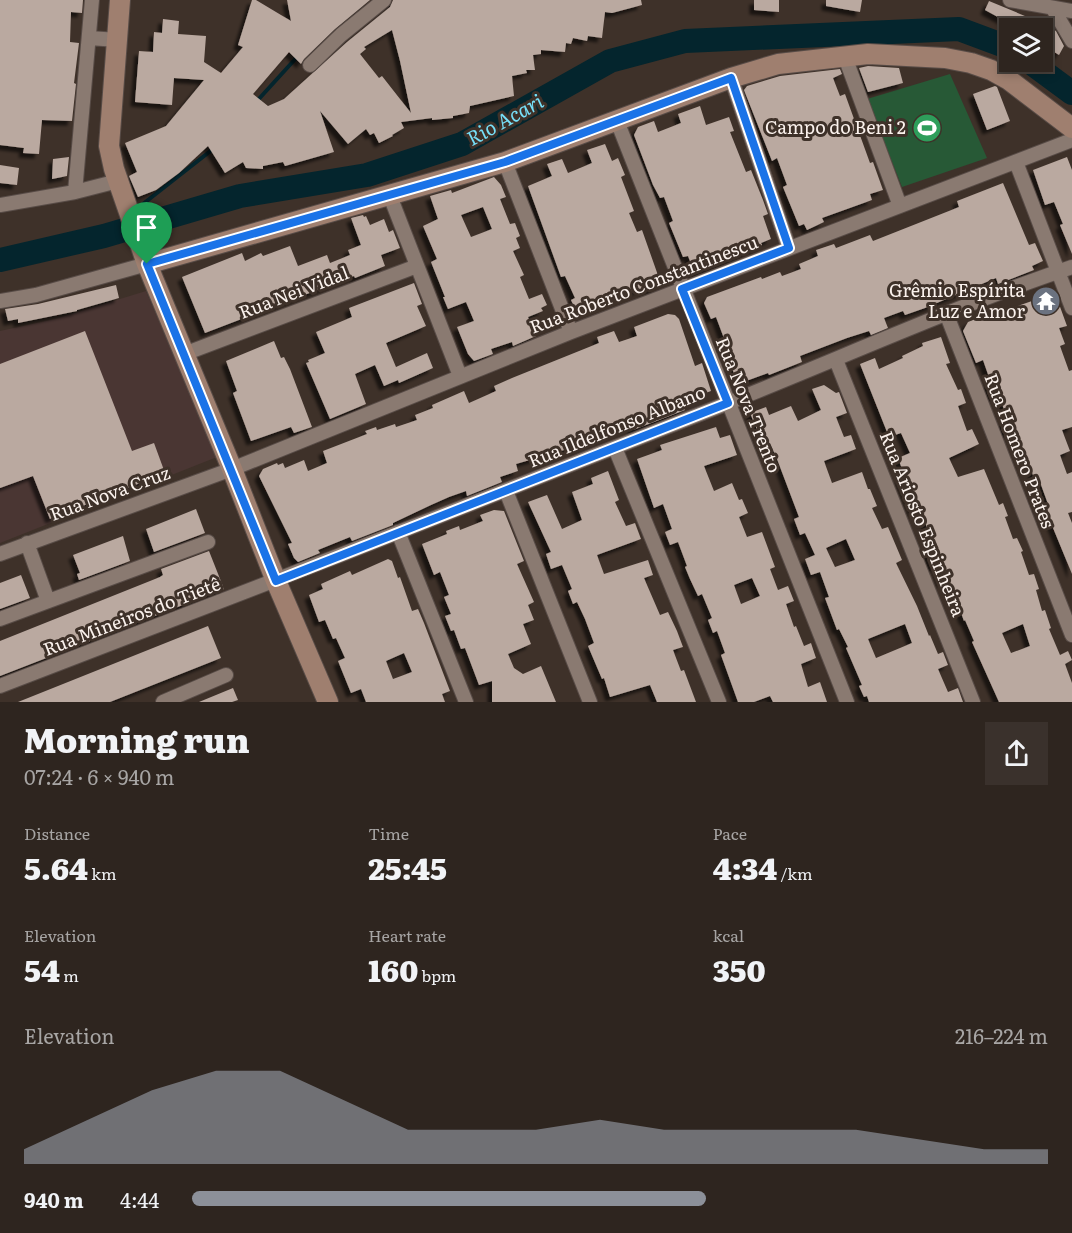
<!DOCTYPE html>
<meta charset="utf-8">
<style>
:root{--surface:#2e251f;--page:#3a312c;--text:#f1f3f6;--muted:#a7a5a4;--line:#49423d;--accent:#8c9099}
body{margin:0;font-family:Literata,serif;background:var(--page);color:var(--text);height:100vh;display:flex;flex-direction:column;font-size:22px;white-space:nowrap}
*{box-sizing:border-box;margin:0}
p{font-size:20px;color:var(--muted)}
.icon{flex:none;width:33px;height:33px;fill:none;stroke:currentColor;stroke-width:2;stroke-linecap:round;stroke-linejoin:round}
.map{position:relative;height:702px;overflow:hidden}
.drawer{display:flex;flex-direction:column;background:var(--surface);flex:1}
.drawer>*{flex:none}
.controls{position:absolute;left:999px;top:18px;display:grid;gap:12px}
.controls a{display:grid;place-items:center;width:54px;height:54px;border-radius:0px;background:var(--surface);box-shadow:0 3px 9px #0003,0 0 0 2px var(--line);font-size:30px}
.pin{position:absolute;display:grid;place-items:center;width:51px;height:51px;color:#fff;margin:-62px -26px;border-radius:50% 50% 50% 0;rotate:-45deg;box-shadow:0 0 6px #0007}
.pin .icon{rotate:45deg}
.round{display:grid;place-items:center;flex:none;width:63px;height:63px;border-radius:0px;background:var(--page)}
.headline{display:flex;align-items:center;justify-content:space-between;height:102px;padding:0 24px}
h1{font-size:33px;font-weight:800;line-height:45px}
.stats{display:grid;grid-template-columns:repeat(3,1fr);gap:9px;height:102px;padding:6px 24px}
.stats div{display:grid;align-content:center}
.stats b{font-size:30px;font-weight:800}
.stats small{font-size:16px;font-weight:400}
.stats p{font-size:16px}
.chart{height:168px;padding:12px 24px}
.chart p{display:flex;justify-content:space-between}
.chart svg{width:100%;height:108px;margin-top:6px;fill:var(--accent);opacity:.7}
ul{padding:0 24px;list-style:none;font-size:20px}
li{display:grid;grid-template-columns:96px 72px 1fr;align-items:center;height:45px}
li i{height:15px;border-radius:8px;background:var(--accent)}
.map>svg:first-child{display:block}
</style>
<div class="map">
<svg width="1072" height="702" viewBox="0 0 1072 702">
<defs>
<filter id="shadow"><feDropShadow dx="-4.5" dy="4.5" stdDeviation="1.5" flood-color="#0009"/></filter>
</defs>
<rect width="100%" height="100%" fill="#3e3129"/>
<path fill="#4a3633" d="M146,291L217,457L0,543V331L55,319Z"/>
<path fill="#275936" d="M950,74L987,158L902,187L867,99Z"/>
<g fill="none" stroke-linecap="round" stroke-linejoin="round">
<path stroke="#04252d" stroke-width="4" d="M257,101L298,56
M134,211L213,149
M104,236L124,220"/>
<path stroke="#04252d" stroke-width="24" d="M1030,62L1072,93
M0,260L104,236L240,196L367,175L462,144L610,61L685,41L959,29L1010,48"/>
</g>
<path fill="#baa9a0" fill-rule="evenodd" filter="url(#shadow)" d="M0,0H83L82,13L71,12L70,42L79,43L74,83L76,84L72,121L42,120L39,154L23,153L24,148L0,145Z
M252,0H256L291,21L287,0H370L335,29L304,59L301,64L289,52L253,94L268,106L284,99L347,42L390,7L393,0H641L642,5L612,13L605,12L602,38L588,36L587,41L573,38L571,44L566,43L565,52L541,50V54L533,55L535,70H526L527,73L512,76L514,96L470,106L469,113L453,116V118L432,120V118L401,122L404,128L392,135L393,136L379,143L374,133L370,135L366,129L348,144L320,111L334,152L285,166L283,162L263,166V169L246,168L243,162L225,173L208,146L179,173L156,190L138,197L129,176L137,172L125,143L166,126L204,80L174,78L172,105L135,102L139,51L153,52L154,32L162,33L163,19L179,21L178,34L206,36L204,62L221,73L243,47L238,45ZM392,30L400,61L411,113L382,76L379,78L360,54L366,49L364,47Z
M754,0H779V12L754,10Z
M826,0H862L860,12L826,6Z
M989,1L1054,28H1051L1056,31L1064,46L1059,55L1043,45L1042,28H1024L1008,21L1007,22L985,10Z
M868,66L899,68L903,83L868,92L859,68Z
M840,69L842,74L833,78L840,96L845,94L870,163L873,162L883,190L870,194L872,200L822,218L824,222L807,230L804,224L799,226L783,187L787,185L777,158L772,161L744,90L747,86L780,76Z
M995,86L997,87L1010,121L987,130L973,94Z
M700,106L706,125L729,117L734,131L730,132L746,172L751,170L763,200L768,214L763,216L771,239L761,243L762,245L695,274L688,256L683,257L669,223L673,221L664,197L660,198L653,185L634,135L638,127L654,121L658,132L681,123L678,114Z
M605,144L612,161L618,158L625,175L621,177L634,211L629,213L637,232L642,230L660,281L654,288L644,291L643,288L577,313L571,300L575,298L565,276L561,277L528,186L552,176L547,164L562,159L568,173L592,163L587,150Z
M69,157L67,176L52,179L53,159Z
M1067,157L1072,170V254L1060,225L1063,224L1054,202L1045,205L1033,170Z
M0,165L19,168L17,185L0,183Z
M494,177L501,185L506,197L500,199L510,224L515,223L520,236L516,238L520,248L513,251L524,275L520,277L529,299L542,294L547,305L541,308L543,311L528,317L536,336L513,346L512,342L491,349L493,354L474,361L468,354L457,327L474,321L466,302L448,309L443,297H445L431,262L437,259L423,226L438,219L430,196L451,190L452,193ZM483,207L492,229L471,237L461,215Z
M1003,183L1029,245L1035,243L1043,261L1032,266L1034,270L998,284L996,278L925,308L905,315L903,311L884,318L888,328L871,335L869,331L847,338L800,356L802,362L769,375L768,373L738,384L722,342L725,341L716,317L711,319L704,303L707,297L761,277L762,279L780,272L782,276L801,269L799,264L818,256L816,250L834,244L836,248L870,235L873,241L959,207L957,201Z
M363,215L364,217L366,216L370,225L384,219L389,232L393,230L400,248L381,255L385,266L355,278L354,276L205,333L182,277L242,253L245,261L261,253L263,256L290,246L298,266L327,255L330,263L350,255L348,250L361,245L351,218Z
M414,283L422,304L417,306L426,326L386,343L396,367L427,353L433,368L399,383L398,380L384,386L375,365L355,374L366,404L330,419L306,363L309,362L308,360L325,353L316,332L352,317L349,308Z
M116,285L119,298L77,310V311L18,323V319L8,321L5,309L38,304Z
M1055,293L1067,326L1059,328L1065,344L1060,346L1069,371L1072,370V427L1062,430L1070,451L1060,455L1067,474L1072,472V512L1068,513L1072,523V574L1044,506L1048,504L1040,482L1036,483L1028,462L1023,464L1018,451L1023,449L1016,430L1005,434L1001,424L1008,421L999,395L992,397L987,384L991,383L983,360L976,363L963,331L968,322L996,311L997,313Z
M668,314L675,315L679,319L695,366L702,363L711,391L681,402L685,410L633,430L631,425L595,441L516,464L518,471L500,477L502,482L467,496L466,491L449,497L431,505L393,523V525L352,541L350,537L318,550L320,553L298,562L294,558L288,544L292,543L259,476L263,469L277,463L278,465L283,463L285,468L304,460L308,471L327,463L323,451L367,434L365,431L376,427L377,430L395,424L396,427L417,420L415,415L433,408L432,405L464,391L469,403L496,391L494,386L512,378L599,343L597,337L614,331L619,342L637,336L634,327Z
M85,331L132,451L154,443L165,473L50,519L33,476L0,488V364Z
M941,337L950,363L946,364L958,390L961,389L966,403L958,406L967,431L972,429L979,444L949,458L958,477L984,469L999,505L1003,503L1008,516L1005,517L1013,539L1017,538L1023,551L1021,552L1029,575L1034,574L1039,589L1036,590L1042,611L1045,610L1051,628L1049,629L1060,655L1068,651L1072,660L1065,664L1072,683V702H999L972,642L974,641L965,620L964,621L949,580L942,583L936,566L933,567L927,552L933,549L926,531L928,530L920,510L914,513L900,479L905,477L898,458L910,453L901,433L889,437L860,364L875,358L879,369L903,358L902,356L923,346L922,343ZM1023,624L1030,646L1011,653L1002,633Z
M274,341L281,358L284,357L290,369L312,427L294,433L291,427L251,441L233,393L237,391L226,361Z
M824,385L836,393L839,392L847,413L836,417L844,437L851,435L856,449L824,461L832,483L862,472L868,489H870L877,506L872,508L882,529L888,527L902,560L896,563L917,606L929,636L930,635L938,654L943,652L948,665L938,669L948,692L958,688L963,702H869L867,696L864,697L859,686L862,685L846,648L848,647L839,629L837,630L825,598L829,597L820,572L811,575L805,559L815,555L805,533L800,535L794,519L799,517L777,459L770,443L764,446L750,413L766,407L769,415L791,406L798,421L821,410L812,389ZM846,539L855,560L835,567L826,548ZM905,624L912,643L876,658L868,639Z
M716,427L720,438L730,435L737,455L704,466L714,491L732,483L739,500L742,499L748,513L739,517L747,537L762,532L775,567L770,569L778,590L788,586L794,601L786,604L794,627L796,626L804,646L811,643L816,658L801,664L808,687L820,682L827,702H773L770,696L754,702H738L721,655L725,653L717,631L713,633L708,620L712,618L702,594L698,596L690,579L685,567L687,566L678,542L670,545L665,532L672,529L663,504L654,508L637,459L662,450L660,445ZM752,578L760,596L741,604L734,585Z
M608,471L619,500L615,502L626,526L635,523L641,539L597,555L604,574L648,560L653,575L644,578L660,615L668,612L677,631L683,647L673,650L681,671L684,670L696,702H657L650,685L610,697L604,678L602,679L588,646L594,643L585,619L577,602L573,604L568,591L572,589L562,565L551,569L546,554L551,552L528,502L547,495L562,529L582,520L572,492L593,484L591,478Z
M196,509L205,533L154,552L146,529Z
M494,510L504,511L524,561L517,564L534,602L528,605L534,620L523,624L531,644L508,654L514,668L523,674L541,666L556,702H492V681L479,685L465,648L461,649L454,630L451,631L445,616L451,614L444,597L449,595L440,572L434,575L422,544L447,534L446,531L459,526L460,530L483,521L480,515Z
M123,536L130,561L79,580L77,574L80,573L73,555Z
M209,551L224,589L0,676V641L160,577L163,575L161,569Z
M388,559L392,561L398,578L400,577L412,611L418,609L424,623L450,691L442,694L445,702H366L361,689L351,693L338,661L345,658L336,638L333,639L325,620L319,622L309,595L323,589L321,584L350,571L352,575ZM404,653L412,672L393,679L386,661Z
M21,575L30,598L0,609V583Z
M208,626L221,658L110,702H18Z
M233,688L238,700L232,702H199Z"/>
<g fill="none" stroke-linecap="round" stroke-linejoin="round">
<g stroke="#584c47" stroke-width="16">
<path id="street" d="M1010,0L1072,11
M1053,9L1072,41
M89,38L118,40
M845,57L900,206
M310,65L341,35L384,0
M731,78L789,248
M617,121L847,702
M505,162L571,332
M1016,162L1072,308
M75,192L92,0
M390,196L460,376
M0,205L75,192L118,181
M0,301L36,295L147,264
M946,313L1072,635
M184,354L417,266
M836,360L973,702
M615,448L719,702
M506,491L590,702
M398,532L466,702
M27,543L48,601
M0,554L232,469L571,332L1072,140
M0,619L208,542
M0,686C242,594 482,500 723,405C839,359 953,307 1072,267
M163,702L226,675"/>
</g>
<g stroke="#584c47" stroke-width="22">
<path id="secondary" d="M120,0L109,146L114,169L147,264L232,469L276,581L328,702
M147,264L505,162L731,78L778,64L868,54L945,58L971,63L991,70L1009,80L1072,128"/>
</g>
<use href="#street" stroke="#8a7a71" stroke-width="14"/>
<use href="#secondary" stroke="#9f7f6f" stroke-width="20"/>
</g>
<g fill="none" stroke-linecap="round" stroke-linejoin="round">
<g stroke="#fff" stroke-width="12">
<path id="route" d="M731,78L789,248L682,289L728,403L276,581L147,264L505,162Z"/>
</g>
<use href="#route" stroke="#1a73e8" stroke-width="8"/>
</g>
<defs>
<g id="stadium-disc" transform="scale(1.5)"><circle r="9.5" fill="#2e9e5b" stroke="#3e3129"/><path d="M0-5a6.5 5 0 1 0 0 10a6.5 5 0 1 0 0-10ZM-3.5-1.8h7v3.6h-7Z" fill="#fff"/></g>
<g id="temple-disc" transform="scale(1.5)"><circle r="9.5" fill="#6b7280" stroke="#3e3129"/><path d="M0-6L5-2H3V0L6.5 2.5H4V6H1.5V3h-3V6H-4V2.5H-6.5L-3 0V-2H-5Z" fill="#fff"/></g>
</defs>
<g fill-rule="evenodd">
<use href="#stadium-disc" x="927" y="128"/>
<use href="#temple-disc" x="1046" y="301"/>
</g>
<g text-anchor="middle" stroke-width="6" stroke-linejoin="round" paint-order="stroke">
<g font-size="18" fill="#fbf2ed" stroke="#3e3129" text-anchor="end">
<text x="906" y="134">Campo do Beni 2</text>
<text x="1025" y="297">Grêmio Espírita<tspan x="1025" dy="21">Luz e Amor</tspan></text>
</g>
<g font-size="18" fill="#fbf2ed" stroke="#3e3129">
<text transform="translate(644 285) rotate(-21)" y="6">Rua Roberto Constantinescu</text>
<text transform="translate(294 293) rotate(-21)" y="6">Rua Nei Vidal</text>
<text transform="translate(748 405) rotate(68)" y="6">Rua Nova Trento</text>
<text transform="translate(617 427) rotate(-22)" y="6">Rua Ildelfonso Albano</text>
<text transform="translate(1019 451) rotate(69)" y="6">Rua Homero Prates</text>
<text transform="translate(110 494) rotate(-20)" y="6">Rua Nova Cruz</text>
<text transform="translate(922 524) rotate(68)" y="6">Rua Ariosto Espinheira</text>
<text transform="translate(132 617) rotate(-21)" y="6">Rua Mineiros do Tietê</text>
</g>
<g font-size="20" font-style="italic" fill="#77e0f9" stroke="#3e3129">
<text transform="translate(505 120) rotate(-29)" y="7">Rio Acari</text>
</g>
</g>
</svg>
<div class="controls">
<a><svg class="icon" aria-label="layers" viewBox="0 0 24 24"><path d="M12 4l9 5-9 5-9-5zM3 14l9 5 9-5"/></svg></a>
</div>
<div class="pin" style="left:147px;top:264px;background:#1e9e55"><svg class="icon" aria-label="arrive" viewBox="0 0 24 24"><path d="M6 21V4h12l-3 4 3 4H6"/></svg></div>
</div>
<section class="drawer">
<div class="headline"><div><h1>Morning run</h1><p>07:24 · 6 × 940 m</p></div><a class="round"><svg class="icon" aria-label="share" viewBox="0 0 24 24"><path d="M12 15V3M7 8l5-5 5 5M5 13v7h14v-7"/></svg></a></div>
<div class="stats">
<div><p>Distance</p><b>5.64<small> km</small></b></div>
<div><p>Time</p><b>25:45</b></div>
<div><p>Pace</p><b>4:34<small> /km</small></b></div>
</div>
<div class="stats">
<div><p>Elevation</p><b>54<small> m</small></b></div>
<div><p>Heart rate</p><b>160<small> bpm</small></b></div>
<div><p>kcal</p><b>350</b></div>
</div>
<div class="chart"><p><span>Elevation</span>216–224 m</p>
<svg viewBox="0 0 160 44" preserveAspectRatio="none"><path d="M0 44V38L10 26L20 14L30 6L40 6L50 18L60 30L70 30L80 30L90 26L100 30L110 30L120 30L130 30L140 34L150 38L160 38V44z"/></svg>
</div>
<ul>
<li><b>940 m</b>4:44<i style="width:60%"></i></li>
</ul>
</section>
